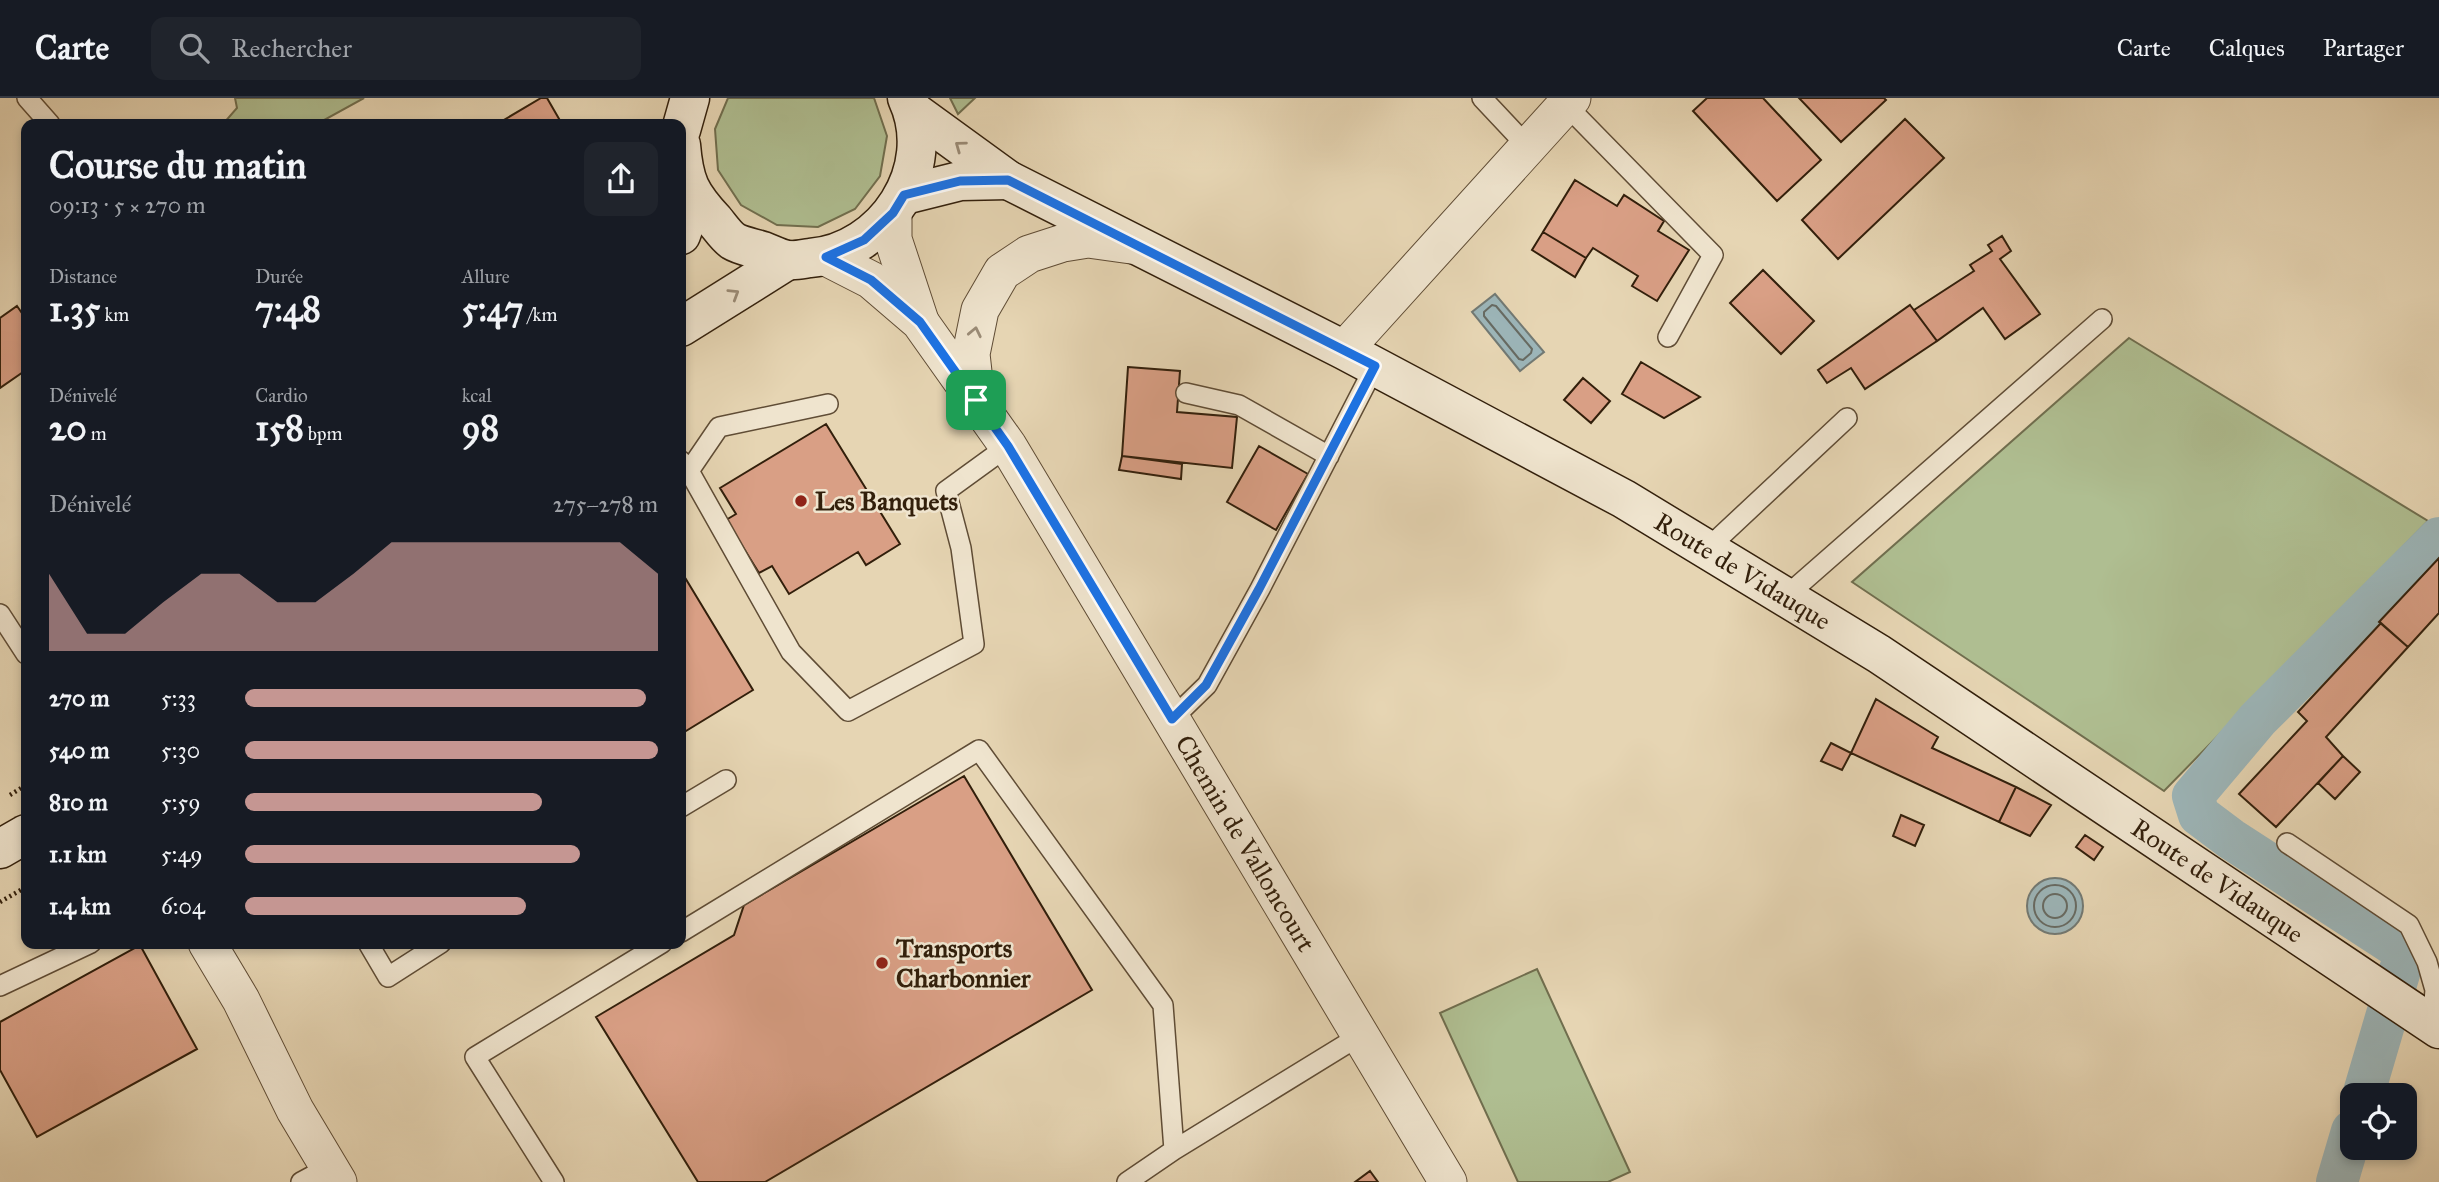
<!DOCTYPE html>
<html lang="fr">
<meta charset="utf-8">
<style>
:root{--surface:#171b24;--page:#20242c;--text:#f1f3f6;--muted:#9ea1a6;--line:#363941;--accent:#c59692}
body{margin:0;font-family:"IM FELL Great Primer",serif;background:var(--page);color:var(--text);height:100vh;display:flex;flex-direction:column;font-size:26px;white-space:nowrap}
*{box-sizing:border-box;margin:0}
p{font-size:23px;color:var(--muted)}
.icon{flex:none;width:38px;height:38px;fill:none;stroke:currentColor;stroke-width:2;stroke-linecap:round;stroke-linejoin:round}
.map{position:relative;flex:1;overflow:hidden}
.drawer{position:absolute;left:21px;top:21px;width:665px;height:830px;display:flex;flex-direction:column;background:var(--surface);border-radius:14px;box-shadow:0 4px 10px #0003}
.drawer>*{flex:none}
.controls{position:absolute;left:2340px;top:985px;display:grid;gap:14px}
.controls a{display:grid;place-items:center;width:77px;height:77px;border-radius:14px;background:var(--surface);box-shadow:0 4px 10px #0003;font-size:35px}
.pin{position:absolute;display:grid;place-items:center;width:60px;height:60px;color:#fff;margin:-30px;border-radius:14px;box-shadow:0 4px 10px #0006}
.round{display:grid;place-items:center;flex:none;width:74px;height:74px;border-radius:14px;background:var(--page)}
.headline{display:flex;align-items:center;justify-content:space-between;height:119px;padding:0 28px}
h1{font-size:38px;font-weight:700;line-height:52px}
.metrics{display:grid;grid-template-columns:repeat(3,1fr);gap:10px;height:119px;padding:7px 28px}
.metrics div{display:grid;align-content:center}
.metrics b{font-size:35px;font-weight:700}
.metrics small{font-size:19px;font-weight:400}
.metrics p{font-size:19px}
.chart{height:196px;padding:14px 28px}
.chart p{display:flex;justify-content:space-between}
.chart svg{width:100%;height:126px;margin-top:7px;fill:var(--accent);opacity:.7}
ul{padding:0 28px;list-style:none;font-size:23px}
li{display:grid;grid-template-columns:112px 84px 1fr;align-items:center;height:52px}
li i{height:18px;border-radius:9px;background:var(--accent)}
header{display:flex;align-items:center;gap:42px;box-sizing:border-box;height:98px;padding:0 35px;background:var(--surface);border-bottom:2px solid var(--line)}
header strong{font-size:33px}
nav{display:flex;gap:38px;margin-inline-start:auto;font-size:24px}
.search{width:490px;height:63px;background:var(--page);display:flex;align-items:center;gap:18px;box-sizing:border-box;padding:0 24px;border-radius:14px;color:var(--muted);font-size:26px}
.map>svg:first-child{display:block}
</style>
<header>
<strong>Carte</strong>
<div class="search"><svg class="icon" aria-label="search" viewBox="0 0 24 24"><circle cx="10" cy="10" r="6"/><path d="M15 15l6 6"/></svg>Rechercher</div>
<nav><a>Carte</a><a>Calques</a><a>Partager</a></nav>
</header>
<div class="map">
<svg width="2439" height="1084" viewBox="0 0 2439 1084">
<rect width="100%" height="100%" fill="#e6d5b3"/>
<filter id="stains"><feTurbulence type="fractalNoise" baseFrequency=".00286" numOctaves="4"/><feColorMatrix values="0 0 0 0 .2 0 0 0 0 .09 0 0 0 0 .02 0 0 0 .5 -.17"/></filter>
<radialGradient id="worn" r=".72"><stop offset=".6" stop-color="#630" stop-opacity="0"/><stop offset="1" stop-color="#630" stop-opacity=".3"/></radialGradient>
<path fill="#afbe91" stroke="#706e4e" stroke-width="2" d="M235,0H364L317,26H223L237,10Z
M728,0H874L887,38L880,78L855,111L818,129L777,127L741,107L718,72L715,31Z
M950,0H975L958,16Z
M2129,240L2428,423L2164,693L1852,484Z
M1537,871L1630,1074L1608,1084H1518L1440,915Z"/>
<path fill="#9cb5b8" stroke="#727973" stroke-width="2" d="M1495,196L1544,254L1520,273L1472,214Z
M2027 808a28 28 0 1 1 56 0a28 28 0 1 1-56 0Z"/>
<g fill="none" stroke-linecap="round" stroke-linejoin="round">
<path stroke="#676a62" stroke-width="2" d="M1492,207L1496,208L1532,251L1531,255L1523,262L1519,261L1484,218V214Z
M2034 808a21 21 0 1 1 42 0a21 21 0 1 1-42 0Z
M2043 808a12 12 0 1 1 24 0a12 12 0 1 1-24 0Z"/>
<path stroke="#9cb5b8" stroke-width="42" d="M2363,998L2403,862L2402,852L2231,741L2199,717L2193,698L2258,621L2439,440
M2337,1084L2352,1033"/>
</g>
<path fill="#d99f85" stroke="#321f0b" stroke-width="2" d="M541,0H547L562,26H497Z
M1707,0H1763L1821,62L1777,103L1693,13Z
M1799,0H1884L1886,2L1841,44Z
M1905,21L1944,60L1838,161L1802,122Z
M1575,82L1617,108L1624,97L1664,123L1658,133L1689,152L1657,203L1632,188L1638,178L1593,150L1586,160L1543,134Z
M1543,134L1586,160L1575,179L1532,152Z
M2002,138L2011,153L2000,161L2040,216L2005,241L1983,210L1937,243L1914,212L1974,173L1970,167L1992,153L1988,147Z
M1763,172L1814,223L1781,256L1730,205Z
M1910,207L1937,243L1865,291L1851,270L1827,285L1818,272Z
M17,208L26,221V272L0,290V220Z
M1641,264L1700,299L1664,320L1622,296Z
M1128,269L1180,273L1177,314L1237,319L1232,370L1122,358Z
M1583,280L1610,303L1591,325L1564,302Z
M826,326L900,446L866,467L858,454L789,496L772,468L759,475L726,422L736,416L720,390Z
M1259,348L1308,376L1276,432L1227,404Z
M1122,358L1182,366L1181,381L1119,372Z
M2439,460V515L2408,549L2379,524Z
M681,473L753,592L681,636Z
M2381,525L2408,549L2326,639L2343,658L2276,729L2239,696L2307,623L2298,614Z
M1876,601L1938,639L1932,650L2016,689L1999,724L1851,655Z
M1831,645L1851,655L1842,672L1821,663Z
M2343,658L2360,674L2335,701L2318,685Z
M964,678L1092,892L765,1084H698L596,919L734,837L744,807Z
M2016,689L2051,707L2030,738L1999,724Z
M1901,717L1924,727L1915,748L1893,738Z
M2085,737L2103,749L2094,762L2076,749Z
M140,847L197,951L37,1039L0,972V924Z
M1370,1073L1378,1084H1355Z"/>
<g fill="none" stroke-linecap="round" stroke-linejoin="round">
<g stroke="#5f4c35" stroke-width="22">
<path id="lane" d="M27,0L50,26
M1482,0L1528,49
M1566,7L1713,157L1668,239
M1186,295L1239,307L1329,358
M681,363L689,373L791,554L848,613L974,546L961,450L946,393L1008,348
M689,373L719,329L828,306
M1707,451L1847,320
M1785,499L2102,221
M0,516L26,556
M1172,621L1207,587L1260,491L1375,268
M681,709L726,682
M2287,745L2409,827L2427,864L2435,892L2432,927
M681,834L979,652L1163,907L1174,1052L1127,1084
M368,845L388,879L441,845
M0,888L91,845
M1174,1052L1361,937
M301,1084L329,1069
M554,1084L475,959L662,845"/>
</g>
<g stroke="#5f4c35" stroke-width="39">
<g id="street">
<path d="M893,115V141L920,223"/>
<path id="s1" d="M826,159L871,182L920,224L1008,348L1448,1084"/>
<path d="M1344,252L1572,0"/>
<path d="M976,301L971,256L980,212L1002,174L1029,156L1063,145L1088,141L1131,147"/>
<path d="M207,845L241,902L295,1012L338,1084"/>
</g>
</g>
<g stroke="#321f0b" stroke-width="41">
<g id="secondary">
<path id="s2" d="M913,13L1008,82L1344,252L1624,401L1879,556L2439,931"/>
<path d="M681,32L690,0"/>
<path d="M681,47C684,84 690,96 715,123C720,129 726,138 733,143C741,148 754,150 763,153C771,156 780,161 788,162C795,163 803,161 810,160C884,154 940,71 907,0"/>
<path d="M904,97L960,83L1008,82"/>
<path d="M681,137L694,100"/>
<path d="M681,229L788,162"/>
<path d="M0,751L26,736"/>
</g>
</g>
<path stroke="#321f0b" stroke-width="4.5" stroke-dasharray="2 3.5" stroke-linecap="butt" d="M10,697L26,687
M0,804L26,789"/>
<use href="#lane" stroke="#efe4ce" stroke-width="19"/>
<use href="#street" stroke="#efe4ce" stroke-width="37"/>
<use href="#secondary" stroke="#efe4ce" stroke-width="38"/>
</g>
<defs><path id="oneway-chevron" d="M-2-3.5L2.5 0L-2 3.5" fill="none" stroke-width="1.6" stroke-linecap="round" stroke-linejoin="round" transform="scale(1.75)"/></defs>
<g stroke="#9a8b76">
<use href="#oneway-chevron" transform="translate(960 48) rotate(-144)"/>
<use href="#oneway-chevron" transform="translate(734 196) rotate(-32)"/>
<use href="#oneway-chevron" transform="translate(975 234) rotate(-78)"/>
</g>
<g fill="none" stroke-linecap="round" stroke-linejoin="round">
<g stroke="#fff" stroke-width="14">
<path id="route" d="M1008,82L1375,268L1259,491L1206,587L1172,621L1008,348L920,224L871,182L826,159L864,142L893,115L904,97L960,83Z"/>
</g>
<use href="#route" stroke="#1a73e8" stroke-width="9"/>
</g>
<g fill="#8f2418" stroke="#efe4ce" stroke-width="2.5">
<circle cx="801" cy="403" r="7"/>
<circle cx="882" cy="865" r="7"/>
</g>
<g text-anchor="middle" stroke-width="5" stroke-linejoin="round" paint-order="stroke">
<g font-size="26" font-weight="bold" fill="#321f0b" stroke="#efe4ce" text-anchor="start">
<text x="815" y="412">Les Banquets</text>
<text x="896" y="859">Transports<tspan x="896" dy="30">Charbonnier</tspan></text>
</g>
<g font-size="26" fill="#321f0b" stroke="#efe4ce">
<text dy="9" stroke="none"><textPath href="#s2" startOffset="950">Route de Vidauque</textPath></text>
<text dy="9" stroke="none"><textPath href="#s1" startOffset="730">Chemin de Valloncourt</textPath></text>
<text dy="9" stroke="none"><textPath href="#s2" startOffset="1517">Route de Vidauque</textPath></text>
</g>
</g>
<rect width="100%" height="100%" filter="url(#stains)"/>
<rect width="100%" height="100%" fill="url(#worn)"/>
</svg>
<div class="controls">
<a><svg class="icon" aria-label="locate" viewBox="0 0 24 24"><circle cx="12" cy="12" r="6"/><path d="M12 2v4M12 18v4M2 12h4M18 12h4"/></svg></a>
</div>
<div class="pin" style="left:976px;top:302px;background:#1e9e55"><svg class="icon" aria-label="arrive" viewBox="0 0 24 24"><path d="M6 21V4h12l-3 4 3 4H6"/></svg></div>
<section class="drawer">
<div class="headline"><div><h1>Course du matin</h1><p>09:13 · 5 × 270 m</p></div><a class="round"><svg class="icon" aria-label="share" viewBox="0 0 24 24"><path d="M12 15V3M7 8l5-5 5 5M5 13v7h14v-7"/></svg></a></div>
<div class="metrics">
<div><p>Distance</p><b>1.35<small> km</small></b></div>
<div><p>Durée</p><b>7:48</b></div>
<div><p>Allure</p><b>5:47<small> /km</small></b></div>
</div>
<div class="metrics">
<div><p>Dénivelé</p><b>20<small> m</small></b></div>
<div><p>Cardio</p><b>158<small> bpm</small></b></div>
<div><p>kcal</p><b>98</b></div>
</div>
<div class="chart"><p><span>Dénivelé</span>275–278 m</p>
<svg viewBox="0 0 160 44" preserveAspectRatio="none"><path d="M0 44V17L10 38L20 38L30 27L40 17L50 17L60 27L70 27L80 17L90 6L100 6L110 6L120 6L130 6L140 6L150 6L160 17V44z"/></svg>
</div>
<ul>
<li><b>270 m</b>5:33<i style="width:97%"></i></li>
<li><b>540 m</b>5:30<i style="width:100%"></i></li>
<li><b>810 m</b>5:59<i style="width:72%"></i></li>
<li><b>1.1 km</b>5:49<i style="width:81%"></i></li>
<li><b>1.4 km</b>6:04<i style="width:68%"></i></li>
</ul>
</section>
</div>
